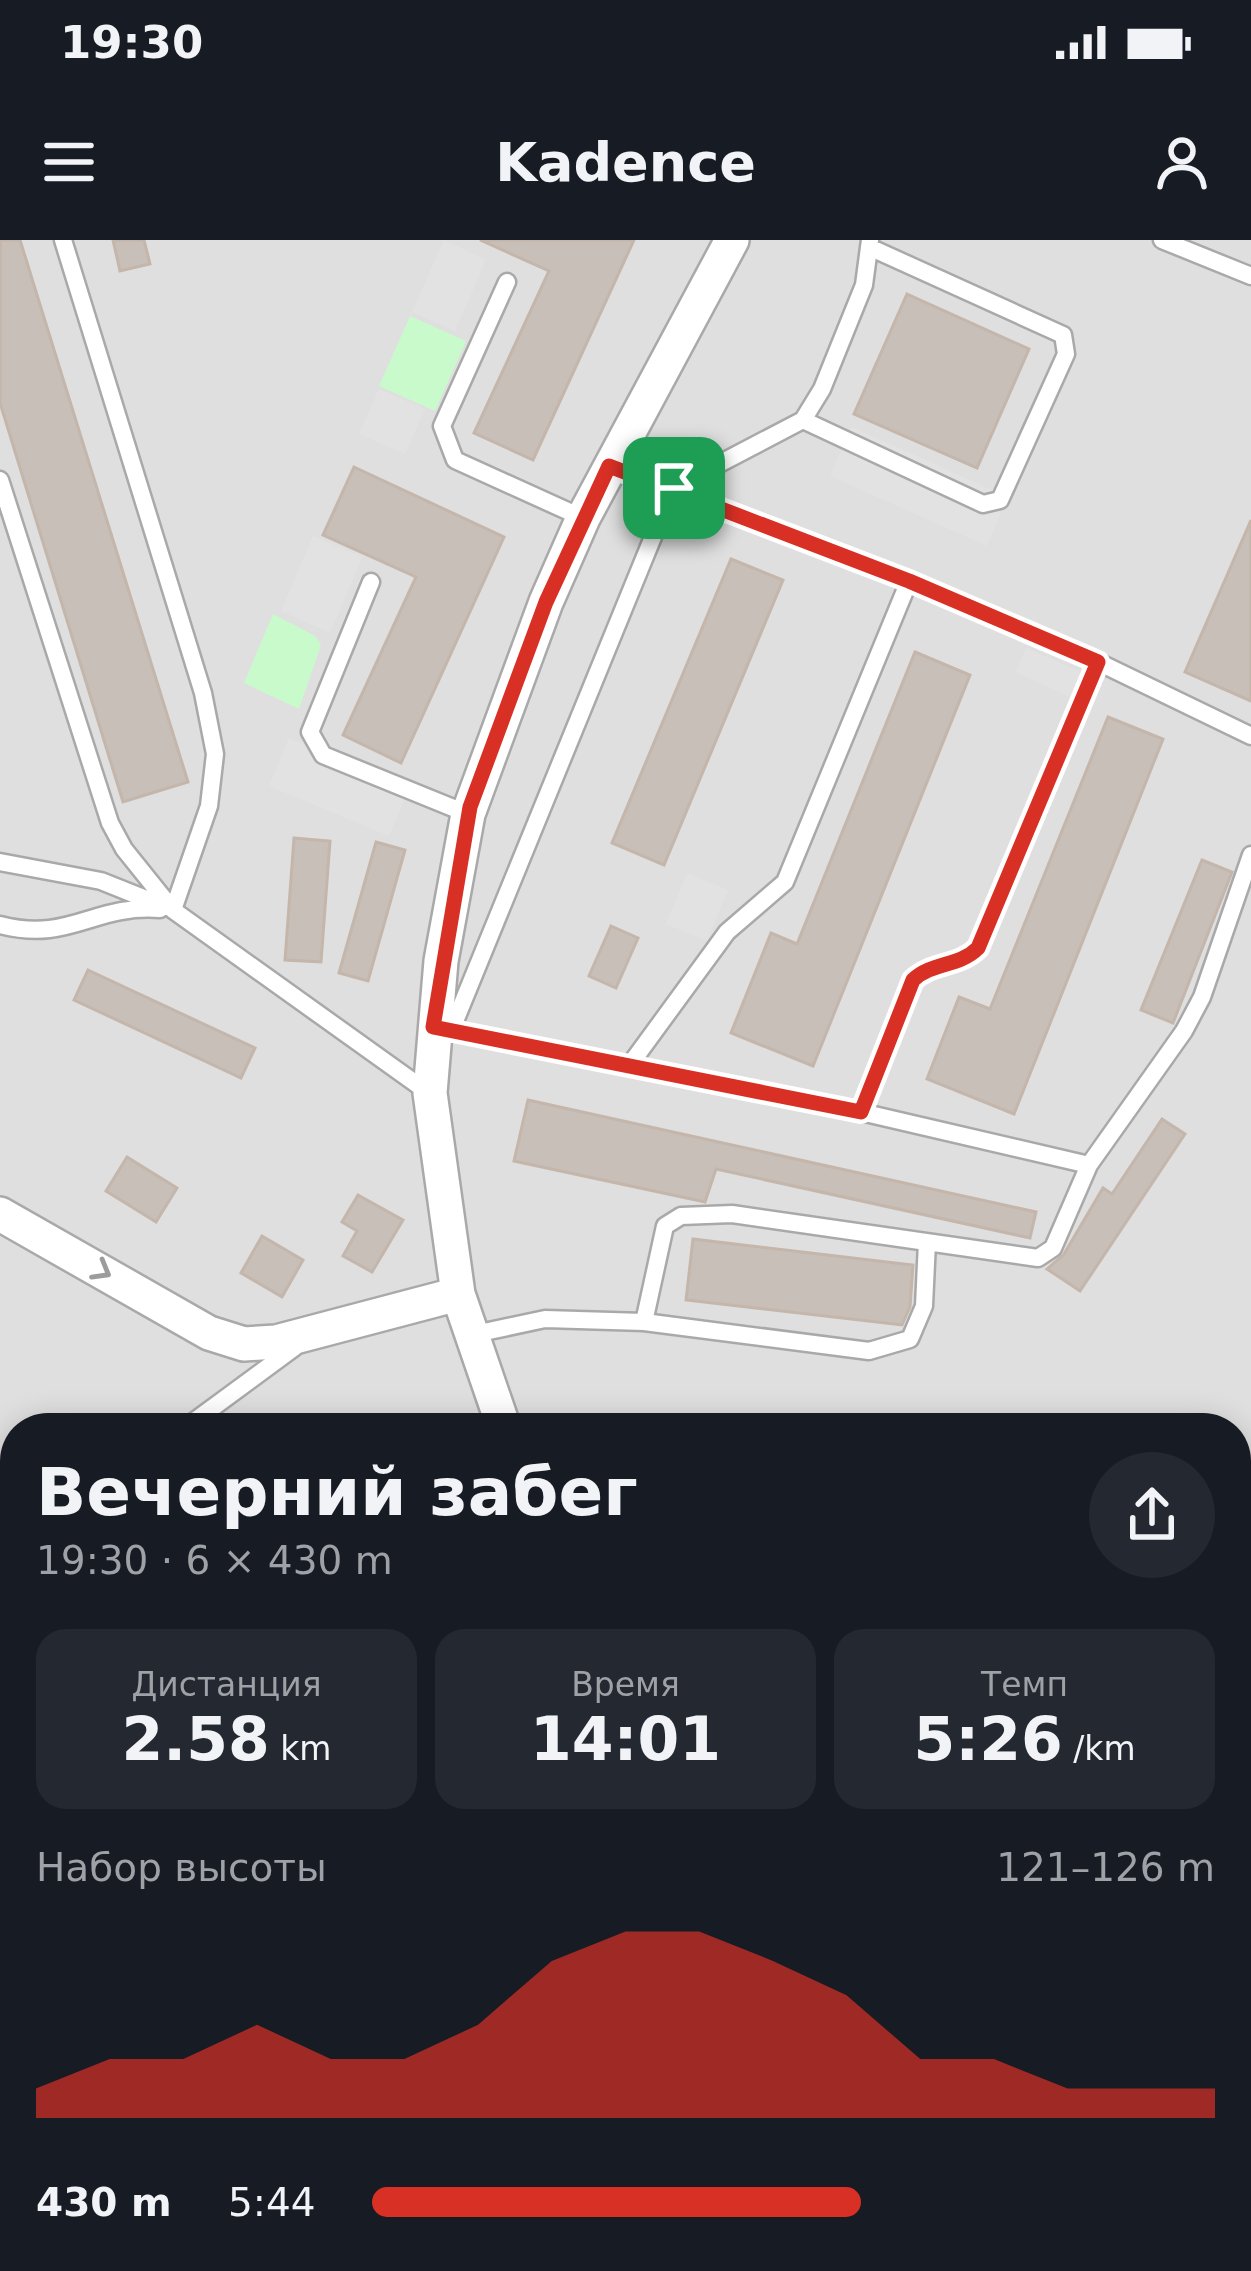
<!DOCTYPE html>
<html lang="ru">
<meta charset="utf-8">
<style>
:root{--surface:#171b24;--page:#242831;--text:#f1f3f6;--muted:#9ea1a6;--accent:#d93025}
body{margin:0;font-family:"DejaVu Sans",sans-serif;background:var(--page);color:var(--text);height:100vh;display:flex;flex-direction:column;font-size:45px;white-space:nowrap}
*{box-sizing:border-box;margin:0}
p{font-size:39px;color:var(--muted)}
.icon{flex:none;width:66px;height:66px;fill:none;stroke:currentColor;stroke-width:2;stroke-linecap:round;stroke-linejoin:round}
.map{position:relative;flex:1;overflow:hidden}
.sheet{position:absolute;left:0px;top:1173px;width:1251px;height:858px;display:flex;flex-direction:column;background:var(--surface);border-radius:48px 48px 0 0;box-shadow:0 6px 30px #0003}
.sheet>*{flex:none}
.pin{position:absolute;display:grid;place-items:center;width:102px;height:102px;color:#fff;margin:-51px;border-radius:24px;box-shadow:0 6px 18px #0006}
.round{display:grid;place-items:center;flex:none;width:126px;height:126px;border-radius:63px;background:var(--page)}
.overview{display:flex;align-items:center;justify-content:space-between;height:204px;padding:0 36px}
h1{font-size:66px;font-weight:700;line-height:90px}
.metrics{display:grid;grid-template-columns:repeat(3,1fr);gap:18px;height:204px;padding:12px 36px}
.metrics div{display:grid;align-content:center;border-radius:30px;background:var(--page);text-align:center}
.metrics b{font-size:60px;font-weight:700}
.metrics small{font-size:33px;font-weight:400}
.metrics p{font-size:33px}
.chart{height:336px;padding:24px 36px}
.chart p{display:flex;justify-content:space-between}
.chart svg{width:100%;height:216px;margin-top:12px;fill:var(--accent);opacity:.7}
ul{padding:0 36px;list-style:none;font-size:39px}
li{display:grid;grid-template-columns:192px 144px 1fr;align-items:center;height:90px}
li i{height:30px;border-radius:15px;background:var(--accent)}
.status{display:flex;justify-content:space-between;align-items:center;height:84px;padding:0 60px;background:var(--surface);direction:ltr}
.status svg{height:33px;fill:currentColor}
header{display:flex;justify-content:space-between;align-items:center;height:156px;padding:0 36px;background:var(--surface);font-size:54px;font-weight:700}
.map>svg:first-child{display:block}
</style>
<div class="status"><b>19:30</b><svg viewBox="0 0 49 12"><path d="M0 12V9h3v3zM5 12V6h3v6zM10 12V3h3v9zM15 12V0h3v12zM26 1h20v11H26zM47 4h2v5h-2z"/></svg></div>
<header><svg class="icon" aria-label="menu" viewBox="0 0 24 24"><path d="M4 6h16M4 12h16M4 18h16"/></svg>Kadence<svg class="icon" aria-label="person" viewBox="0 0 24 24"><circle cx="12" cy="8" r="4"/><path d="M4 21q1-7 8-7t8 7"/></svg></header>
<div class="map">
<svg width="1251" height="2031" viewBox="0 0 1251 2031">
<rect width="100%" height="100%" fill="#f2efe9"/>
<path fill="#e0dfdf" fill-rule="evenodd" d="M0,0H1251V2031H0ZM15,1188H1236V2016H15Z"/>
<path fill="#c8facc" d="M410,76L466,101L435,171L379,146Z
M273,374L315,396L321,405L299,469L244,443Z"/>
<path fill="#e2e2e2" d="M444,0L486,20L455,91L412,72Z
M379,149L425,169L405,214L359,194Z
M852,187L1008,257L987,306L830,236Z
M313,296L362,317L330,393L281,371Z
M1026,408L1081,432L1070,457L1016,432Z
M289,498L409,549L389,596L269,546Z
M687,633L728,650L707,701L666,684Z"/>
<path fill="#c7bfb8" stroke="#c4b6ab" stroke-width="3" d="M0,0H20L188,542L123,562L0,163Z
M113,0H144L150,24L120,31Z
M480,0H634L533,220L474,193L549,31Z
M907,54L1029,109L977,228L854,174Z
M354,227L504,297L401,523L343,495L416,337L323,295Z
M1251,280V461L1185,432Z
M731,319L783,340L664,625L612,603Z
M915,412L970,435L813,826L731,793L771,693L797,704Z
M1108,477L1163,499L1014,874L927,839L959,757L990,769Z
M294,598L330,601L321,722L285,720Z
M376,602L405,610L368,741L339,733Z
M1202,620L1232,632L1173,783L1141,770Z
M611,686L638,698L616,748L589,736Z
M88,730L255,808L241,838L74,760Z
M528,860L1036,972L1030,998L716,929L705,962L514,921Z
M1162,879L1185,894L1080,1051L1047,1029L1064,1014L1103,948L1112,954Z
M127,917L177,948L156,982L106,951Z
M358,955L403,980L372,1032L343,1016L357,991L342,982Z
M262,996L303,1020L282,1057L241,1033Z
M693,999L913,1025L910,1067L902,1085L686,1060Z"/>
<g fill="none" stroke-linecap="round" stroke-linejoin="round">
<g stroke="#a9a9a9" stroke-width="21">
<path id="lane" d="M63,0L203,453L215,514L209,566L173,670
M1162,0L1251,36
M507,42L442,186L455,220L583,278
M803,180L983,264L1000,260L1066,114L1063,95L869,7
M609,226L909,341L1098,422L1251,496
M0,240L110,583L124,609L173,670L429,853
M371,342L310,492L323,515L468,574
M0,622L101,641L166,667
M0,685C70,703 93,664 160,669
M434,787L861,872L1089,925L1184,791L1202,757L1251,615
M451,791L673,248L803,180L822,149L864,45L870,0
M629,826L727,692L785,642L909,341
M861,872L913,740C931,721 959,727 978,708L1098,422
M644,1082L665,986L681,976L732,974L1038,1018L1053,1008L1089,925
M470,1095L545,1079L644,1082L869,1111L910,1099L924,1066L927,1002
M185,1188L295,1107
M0,1325L15,1314
M0,1780L15,1768
M542,2029L549,2031
M669,2031L675,2016"/>
</g>
<g stroke="#a9a9a9" stroke-width="38">
<path id="street" d="M0,974L209,1093L244,1104L276,1102L458,1054
M504,1188L458,1054L430,853L441,721L468,574L546,362L583,278L732,0
M0,1559L15,1566
M1090,2016L1128,2031
M96,2031L105,2016"/>
</g>
<use href="#lane" stroke="#fff" stroke-width="16"/>
<use href="#street" stroke="#fff" stroke-width="33"/>
</g>
<defs><path id="oneway-chevron" d="M-2-3.5L2.5 0L-2 3.5" fill="none" stroke-width="1.6" stroke-linecap="round" stroke-linejoin="round" transform="scale(3)"/></defs>
<use stroke="#9c9c9c" href="#oneway-chevron" transform="translate(102 1031) rotate(30)"/>
<g fill="none" stroke-linecap="round" stroke-linejoin="round">
<g stroke="#fff" stroke-width="24">
<path id="route" d="M609,226L909,341L1098,422L978,708C959,727 932,722 913,740L861,872L433,787L470,567L546,362Z"/>
</g>
<use href="#route" stroke="#d93025" stroke-width="15"/>
</g>
</svg>
<div class="pin" style="left:674px;top:248px;background:#1e9e55"><svg class="icon" aria-label="arrive" viewBox="0 0 24 24"><path d="M6 21V4h12l-3 4 3 4H6"/></svg></div>
<section class="sheet">
<div class="overview"><div><h1>Вечерний забег</h1><p>19:30 · 6 × 430 m</p></div><a class="round"><svg class="icon" aria-label="share" viewBox="0 0 24 24"><path d="M12 15V3M7 8l5-5 5 5M5 13v7h14v-7"/></svg></a></div>
<div class="metrics">
<div><p>Дистанция</p><b>2.58<small> km</small></b></div>
<div><p>Время</p><b>14:01</b></div>
<div><p>Темп</p><b>5:26<small> /km</small></b></div>
</div>
<div class="chart"><p><span>Набор высоты</span>121–126 m</p>
<svg viewBox="0 0 160 44" preserveAspectRatio="none"><path d="M0 44V38L10 32L20 32L30 25L40 32L50 32L60 25L70 12L80 6L90 6L100 12L110 19L120 32L130 32L140 38L150 38L160 38V44z"/></svg>
</div>
<ul>
<li><b>430 m</b>5:44<i style="width:58%"></i></li>
</ul>
</section>
</div>
